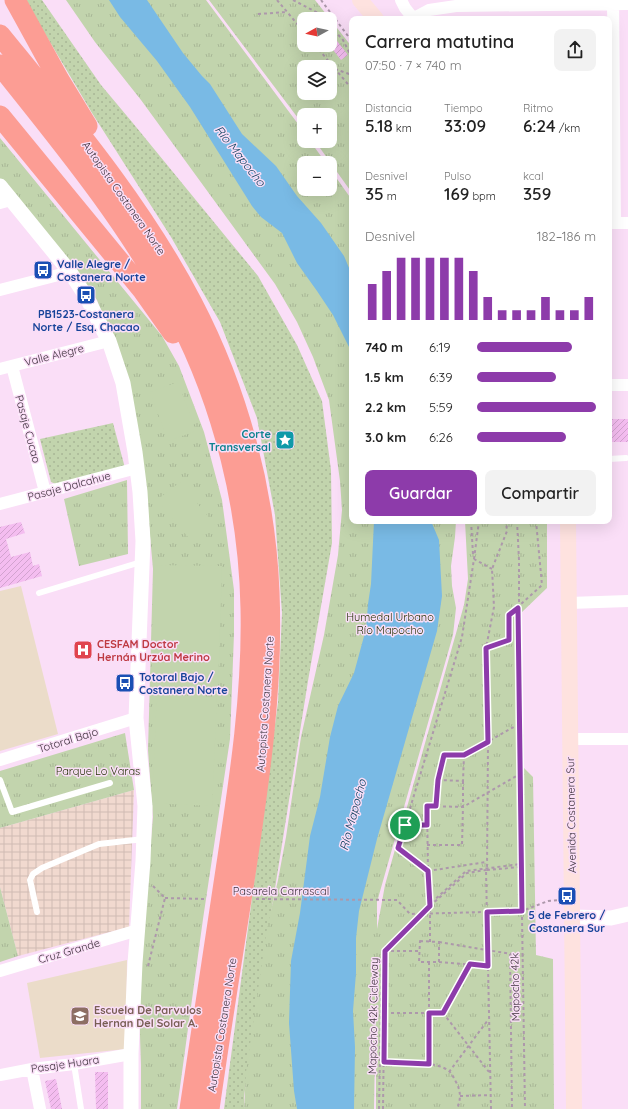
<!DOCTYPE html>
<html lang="es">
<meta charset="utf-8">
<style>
:root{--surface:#fff;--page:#f2f2f2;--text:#222;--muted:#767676;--accent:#8d3baa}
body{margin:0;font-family:Quicksand,sans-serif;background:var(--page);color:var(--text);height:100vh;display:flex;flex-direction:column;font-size:15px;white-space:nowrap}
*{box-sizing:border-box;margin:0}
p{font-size:13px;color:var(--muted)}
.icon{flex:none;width:22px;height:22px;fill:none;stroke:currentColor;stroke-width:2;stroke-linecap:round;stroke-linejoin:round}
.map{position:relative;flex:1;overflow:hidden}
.sheet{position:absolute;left:349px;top:16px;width:263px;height:508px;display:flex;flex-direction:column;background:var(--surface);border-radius:8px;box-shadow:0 4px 16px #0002}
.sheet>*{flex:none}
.needle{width:26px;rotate:262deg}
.tools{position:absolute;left:297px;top:12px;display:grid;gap:8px}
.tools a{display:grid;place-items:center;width:40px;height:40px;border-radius:8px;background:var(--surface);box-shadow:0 4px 16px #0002;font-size:20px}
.pin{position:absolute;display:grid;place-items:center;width:34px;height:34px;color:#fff;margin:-17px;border:2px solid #fff;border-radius:50%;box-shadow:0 1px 4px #0007}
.round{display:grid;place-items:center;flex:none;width:42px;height:42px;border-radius:8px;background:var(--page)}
.head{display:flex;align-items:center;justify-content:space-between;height:68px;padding:0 16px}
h1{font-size:18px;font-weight:600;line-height:30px}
.figures{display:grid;grid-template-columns:repeat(3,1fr);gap:6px;height:68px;padding:4px 16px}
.figures div{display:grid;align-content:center}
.figures b{font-size:17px;font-weight:600}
.figures small{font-size:11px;font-weight:400}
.figures p{font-size:11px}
.chart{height:112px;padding:8px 16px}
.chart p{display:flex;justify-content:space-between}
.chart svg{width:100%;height:72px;margin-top:4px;stroke:var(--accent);stroke-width:6}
.action{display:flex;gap:8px;margin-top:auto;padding:8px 16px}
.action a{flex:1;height:46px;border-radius:8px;background:var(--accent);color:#fff;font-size:16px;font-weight:600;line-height:46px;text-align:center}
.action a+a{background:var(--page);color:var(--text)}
ul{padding:0 16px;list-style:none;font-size:13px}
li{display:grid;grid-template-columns:64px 48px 1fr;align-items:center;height:30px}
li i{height:10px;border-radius:5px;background:var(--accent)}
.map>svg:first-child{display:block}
</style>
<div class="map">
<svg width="628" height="1109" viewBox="0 0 628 1109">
<defs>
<pattern id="industrial-grid" width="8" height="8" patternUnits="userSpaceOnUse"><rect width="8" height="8" fill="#f1d9cf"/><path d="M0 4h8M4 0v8" fill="none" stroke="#d0bbb3"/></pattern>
<pattern id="grass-dots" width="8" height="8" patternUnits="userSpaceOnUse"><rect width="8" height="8" fill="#c2d4ad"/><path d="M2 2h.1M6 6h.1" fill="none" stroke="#a8b696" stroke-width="1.8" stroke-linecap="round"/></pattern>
<pattern id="park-tufts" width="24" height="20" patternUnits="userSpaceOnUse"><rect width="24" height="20" fill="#c2d4ad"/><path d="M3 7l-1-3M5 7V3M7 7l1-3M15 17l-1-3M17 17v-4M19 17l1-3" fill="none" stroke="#a8b696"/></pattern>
<pattern id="building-hatch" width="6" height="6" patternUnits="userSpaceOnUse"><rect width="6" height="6" fill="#f4bdf0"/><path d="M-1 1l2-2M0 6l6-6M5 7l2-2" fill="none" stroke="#d2a3cf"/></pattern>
</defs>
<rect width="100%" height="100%" fill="#fadef7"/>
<path fill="url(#industrial-grid)" d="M134,790L129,927L18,956L0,887V828Z"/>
<path fill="#ebdcc9" d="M21,586L58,734L0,751V591Z
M127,960L126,1049L40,1058L27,983Z"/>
<path fill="url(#grass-dots)" d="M25,0H42L101,85L132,122L258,276L297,345L322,401L331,470L332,543L308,681L262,970L244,1097V1109H224L278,702L282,613L275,515L257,418L220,322L171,237L92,113Z
M113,423L125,468L58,485L51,482L40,439Z"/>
<path fill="url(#park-tufts)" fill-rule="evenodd" d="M66,0H206L304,132V141H310L326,163H304V189H330V169L352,200V521H456L455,537L451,566L452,586L456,608L453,635L377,902V929L385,885L464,605L468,579L465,521H547V588L521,613L524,768L533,777L536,955L553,959L554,1109H376V995L374,1109H244L246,1072L267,928L278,880L286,837L301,737L324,635L338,555L342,510L340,481L329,400L313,357L297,322L275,284L141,100L95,42Z
M209,0H315L352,47V193L315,141H330V115H304V126ZM304,19H330V45H304ZM304,67H330V93H304Z
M0,138L162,336L179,366L204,432L222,500L234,590V634L230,739L203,919L177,1109H141V1065L139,1006L140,967L153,817L148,750L153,569L147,503L125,373L97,300L36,222L0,181Z
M127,480L128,554L79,566L64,499Z
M125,733L134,790L0,828V771Z
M0,887L18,956L0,962Z"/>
<path fill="#c2d4ad" d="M178,382L196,431L168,441L150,392Z
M180,482L215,525L193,543L157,500Z
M155,565L222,566L218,690L151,688Z
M157,694L217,697L212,806L152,803Z"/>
<path fill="#79bae5" d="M109,0H147L183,53L202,76L210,84L242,134L276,166L297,196L321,223L344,256L352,275V353L333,315L317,291L297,263L282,233L261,217L252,206L190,107L157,61L120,17Z
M374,521H431L439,540L442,596L437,631L377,839L359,911L356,938V973L353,1011L355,1047L354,1109H297L294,1091L289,1023L291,961L300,913L310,836L320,797L330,737L338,706L354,673L366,629L368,604L371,584Z"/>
<path fill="url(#building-hatch)" d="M330,32L348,55L341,60L330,46Z
M609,419H628V442H609Z
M21,522L25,533L6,539L11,557L30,552L33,566L39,564L42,576L0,588V527Z
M95,1072H108V1109H96Z
M56,1079L62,1109H51L45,1081Z"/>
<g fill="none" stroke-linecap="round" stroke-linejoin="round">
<path stroke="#ad98ab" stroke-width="2" stroke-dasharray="3 3" stroke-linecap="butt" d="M277,0L304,32
M293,0L320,14L324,19
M321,0L348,36
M258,14L287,12
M330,26L343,40L352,58
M315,45L352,89
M335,69L352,75
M471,521L473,554
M517,521L519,560V724L525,1109
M474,559L479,521
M486,648L509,640V615L542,585L536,521
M464,755L519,724
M463,781V807L520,774
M436,806L438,780L444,755H464L463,781L438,780
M405,825H427
M427,845H462L463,807L427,806L428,871L486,862
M153,886L165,898
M165,898L206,899
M256,899L397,900L410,914L522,911L548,901L560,900
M420,941L439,942V962H419Z
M430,942V906L428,871L398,848L462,637L474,559L492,569
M439,942L523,956
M385,951H420
M510,954L512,1109
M429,962V1013H443
M439,962L488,966
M148,966L165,898
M385,1013H429V1064
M443,1013L489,1072
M443,1013L470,964
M384,1063C401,1063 435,1060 449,1071C452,1074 454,1078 456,1082C461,1091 461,1099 457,1109
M449,1072L488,1020
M460,1096L491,1095
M379,1109L382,950L419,914L466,871L521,864
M383,1109L385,951L430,906L467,873L486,870L487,869L488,742L486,648L494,607L492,569L507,531L506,521
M491,1109L486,870L521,867"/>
<path stroke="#fff" stroke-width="6" d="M609,459L626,458
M39,593L141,562
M0,780L12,812L110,783
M37,912L30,880L33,874L42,868L99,844L144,839
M74,1064L81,1109"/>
<path stroke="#fff" stroke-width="12" d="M401,0L405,8L413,18
M613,0L615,223
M412,19L429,10L456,6L628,4
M0,203L11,200
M609,223H628
M0,290L70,272
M12,366L45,492
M0,369L109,341
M609,385H628
M0,504L137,468
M569,603L628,601
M571,739H628
M0,760L136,718
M0,971L138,930
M32,1069L40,1109
M0,1075L32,1069L74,1064L131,1054"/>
<path stroke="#fff" stroke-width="15" d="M0,186L70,272L87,298L100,324L109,341L123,383L135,452L140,492L143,541L136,718L145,806L143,861L135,963L131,1054V1109
M572,917L611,918L628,914"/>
<path stroke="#fee2df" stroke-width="16" d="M360,0L376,19
M568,521L574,1109"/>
<path stroke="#fc9d94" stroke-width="21" d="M15,0L59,80L87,126
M0,35C69,120 141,205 192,303C238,391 265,492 269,592C273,687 259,781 245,874C233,952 220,1031 209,1109
M0,65C64,145 130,225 178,317C224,406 249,508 251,608C253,696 239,784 226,870C214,950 202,1029 190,1109
M0,116L142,289L173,333"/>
</g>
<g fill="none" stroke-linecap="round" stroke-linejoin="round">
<g stroke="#fff" stroke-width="8">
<path id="route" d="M518,608L522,911L487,912L488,966L470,964L443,1013H429V1064L384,1062L385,951L430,906L428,871L398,848L405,825H427V806H436L438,780L444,755H464L488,742L486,648L509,640V615Z"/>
</g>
<use href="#route" stroke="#8d3baa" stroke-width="5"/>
</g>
<defs>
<g id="bus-square" transform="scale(1)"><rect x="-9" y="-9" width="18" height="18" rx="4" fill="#1a4fb4" stroke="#fadef7"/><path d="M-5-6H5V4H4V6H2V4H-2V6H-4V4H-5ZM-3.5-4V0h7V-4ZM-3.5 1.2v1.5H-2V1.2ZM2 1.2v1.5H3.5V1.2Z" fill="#fff"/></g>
<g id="sight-square" transform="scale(1)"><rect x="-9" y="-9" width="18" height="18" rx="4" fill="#0f9aa8" stroke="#fadef7"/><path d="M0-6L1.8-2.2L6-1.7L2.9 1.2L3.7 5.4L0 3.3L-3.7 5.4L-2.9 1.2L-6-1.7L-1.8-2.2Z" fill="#fff"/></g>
<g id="hospital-square" transform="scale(1)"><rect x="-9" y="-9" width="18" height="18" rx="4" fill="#e0444e" stroke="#fadef7"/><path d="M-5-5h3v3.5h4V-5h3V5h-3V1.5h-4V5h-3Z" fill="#fff"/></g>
<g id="school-square" transform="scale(1)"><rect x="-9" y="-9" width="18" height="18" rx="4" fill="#8d6e63" stroke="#fadef7"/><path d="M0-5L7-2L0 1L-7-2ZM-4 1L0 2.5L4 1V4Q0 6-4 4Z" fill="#fff"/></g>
</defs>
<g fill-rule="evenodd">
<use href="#bus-square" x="43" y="270"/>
<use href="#bus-square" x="86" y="295"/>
<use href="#sight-square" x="285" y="440"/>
<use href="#hospital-square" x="83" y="650"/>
<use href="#bus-square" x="125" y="683"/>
<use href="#bus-square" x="567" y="896"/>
<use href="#school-square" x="80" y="1016"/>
</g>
<g text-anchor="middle" stroke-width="3" stroke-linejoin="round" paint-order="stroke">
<g font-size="11" fill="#3e333d" stroke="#fadef7">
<text transform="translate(124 198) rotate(55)" y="4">Autopista Costanera Norte</text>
<text transform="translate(54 355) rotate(-14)" y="4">Valle Alegre</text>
<text transform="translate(28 429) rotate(75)" y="4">Pasaje Cucao</text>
<text transform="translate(69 486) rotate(-15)" y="4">Pasaje Dalcahue</text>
<text transform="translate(265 704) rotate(-86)" y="4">Autopista Costanera Norte</text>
<text transform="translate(68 740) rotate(-17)" y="4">Totoral Bajo</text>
<text transform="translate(571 815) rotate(-91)" y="4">Avenida Costanera Sur</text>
<text x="281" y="895">Pasarela Carrascal</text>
<text transform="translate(69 951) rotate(-16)" y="4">Cruz Grande</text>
<text transform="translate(515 987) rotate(-91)" y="4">Mapocho 42k</text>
<text transform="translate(373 1016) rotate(-89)" y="4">Mapocho 42k Cicleway</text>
<text transform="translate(222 1025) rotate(-81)" y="4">Autopista Costanera Norte</text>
<text transform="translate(65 1064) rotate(-8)" y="4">Pasaje Huara</text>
</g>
<g font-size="11" font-weight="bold" fill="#164399" stroke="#fadef7" text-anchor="start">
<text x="57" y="268">Valle Alegre /<tspan x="57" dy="13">Costanera Norte</tspan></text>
<text x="86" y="318" text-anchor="middle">PB1523-Costanera<tspan x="86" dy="13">Norte / Esq. Chacao</tspan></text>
<text x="139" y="681">Totoral Bajo /<tspan x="139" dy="13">Costanera Norte</tspan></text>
<text x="567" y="919" text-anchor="middle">5 de Febrero /<tspan x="567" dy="13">Costanera Sur</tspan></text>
</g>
<g font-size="11" font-weight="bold" fill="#0d838f" stroke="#fadef7" text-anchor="end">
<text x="271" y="438">Corte<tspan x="271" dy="13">Transversal</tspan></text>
</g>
<g font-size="11" fill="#1f3001" stroke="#fadef7">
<text x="390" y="621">Humedal Urbano<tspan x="390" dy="13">Río Mapocho</tspan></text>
<text x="98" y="775">Parque Lo Varas</text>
</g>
<g font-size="11" font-weight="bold" fill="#be3a42" stroke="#fadef7" text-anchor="start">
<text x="97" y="648">CESFAM Doctor<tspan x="97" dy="13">Hernán Urzúa Merino</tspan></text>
</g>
<g font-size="11" font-weight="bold" fill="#785e54" stroke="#fadef7" text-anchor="start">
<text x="94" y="1014">Escuela De Parvulos<tspan x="94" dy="13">Hernan Del Solar A.</tspan></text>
</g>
<g font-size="12" font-style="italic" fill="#0b405d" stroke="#fadef7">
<text transform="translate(240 156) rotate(52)" y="4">Río Mapocho</text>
<text transform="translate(353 815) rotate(-75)" y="4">Río Mapocho</text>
</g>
</g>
</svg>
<div class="tools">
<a><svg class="needle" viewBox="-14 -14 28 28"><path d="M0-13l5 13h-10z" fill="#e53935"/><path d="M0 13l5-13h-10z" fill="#767676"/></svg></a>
<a><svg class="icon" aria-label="layers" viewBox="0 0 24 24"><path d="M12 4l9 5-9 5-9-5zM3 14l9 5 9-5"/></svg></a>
<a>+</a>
<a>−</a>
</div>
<div class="pin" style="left:405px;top:825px;background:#1e9e55"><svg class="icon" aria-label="arrive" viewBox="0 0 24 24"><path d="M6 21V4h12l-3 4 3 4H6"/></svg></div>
<section class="sheet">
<div class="head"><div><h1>Carrera matutina</h1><p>07:50 · 7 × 740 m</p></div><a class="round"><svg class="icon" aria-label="share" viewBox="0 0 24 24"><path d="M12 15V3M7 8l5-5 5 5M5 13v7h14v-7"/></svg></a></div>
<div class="figures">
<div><p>Distancia</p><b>5.18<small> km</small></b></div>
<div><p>Tiempo</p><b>33:09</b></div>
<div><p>Ritmo</p><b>6:24<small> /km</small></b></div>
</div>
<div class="figures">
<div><p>Desnivel</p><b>35<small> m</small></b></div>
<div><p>Pulso</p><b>169<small> bpm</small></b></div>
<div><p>kcal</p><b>359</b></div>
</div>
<div class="chart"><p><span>Desnivel</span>182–186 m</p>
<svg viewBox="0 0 160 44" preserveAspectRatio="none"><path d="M5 44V22M15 44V14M25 44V6M35 44V6M45 44V6M55 44V6M65 44V6M75 44V14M85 44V30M95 44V38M105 44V38M115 44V38M125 44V30M135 44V38M145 44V38M155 44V30"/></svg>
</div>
<ul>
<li><b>740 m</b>6:19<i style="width:80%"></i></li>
<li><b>1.5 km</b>6:39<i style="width:66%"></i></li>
<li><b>2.2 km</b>5:59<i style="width:100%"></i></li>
<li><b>3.0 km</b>6:26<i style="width:75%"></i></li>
</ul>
<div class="action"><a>Guardar</a><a>Compartir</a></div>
</section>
</div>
